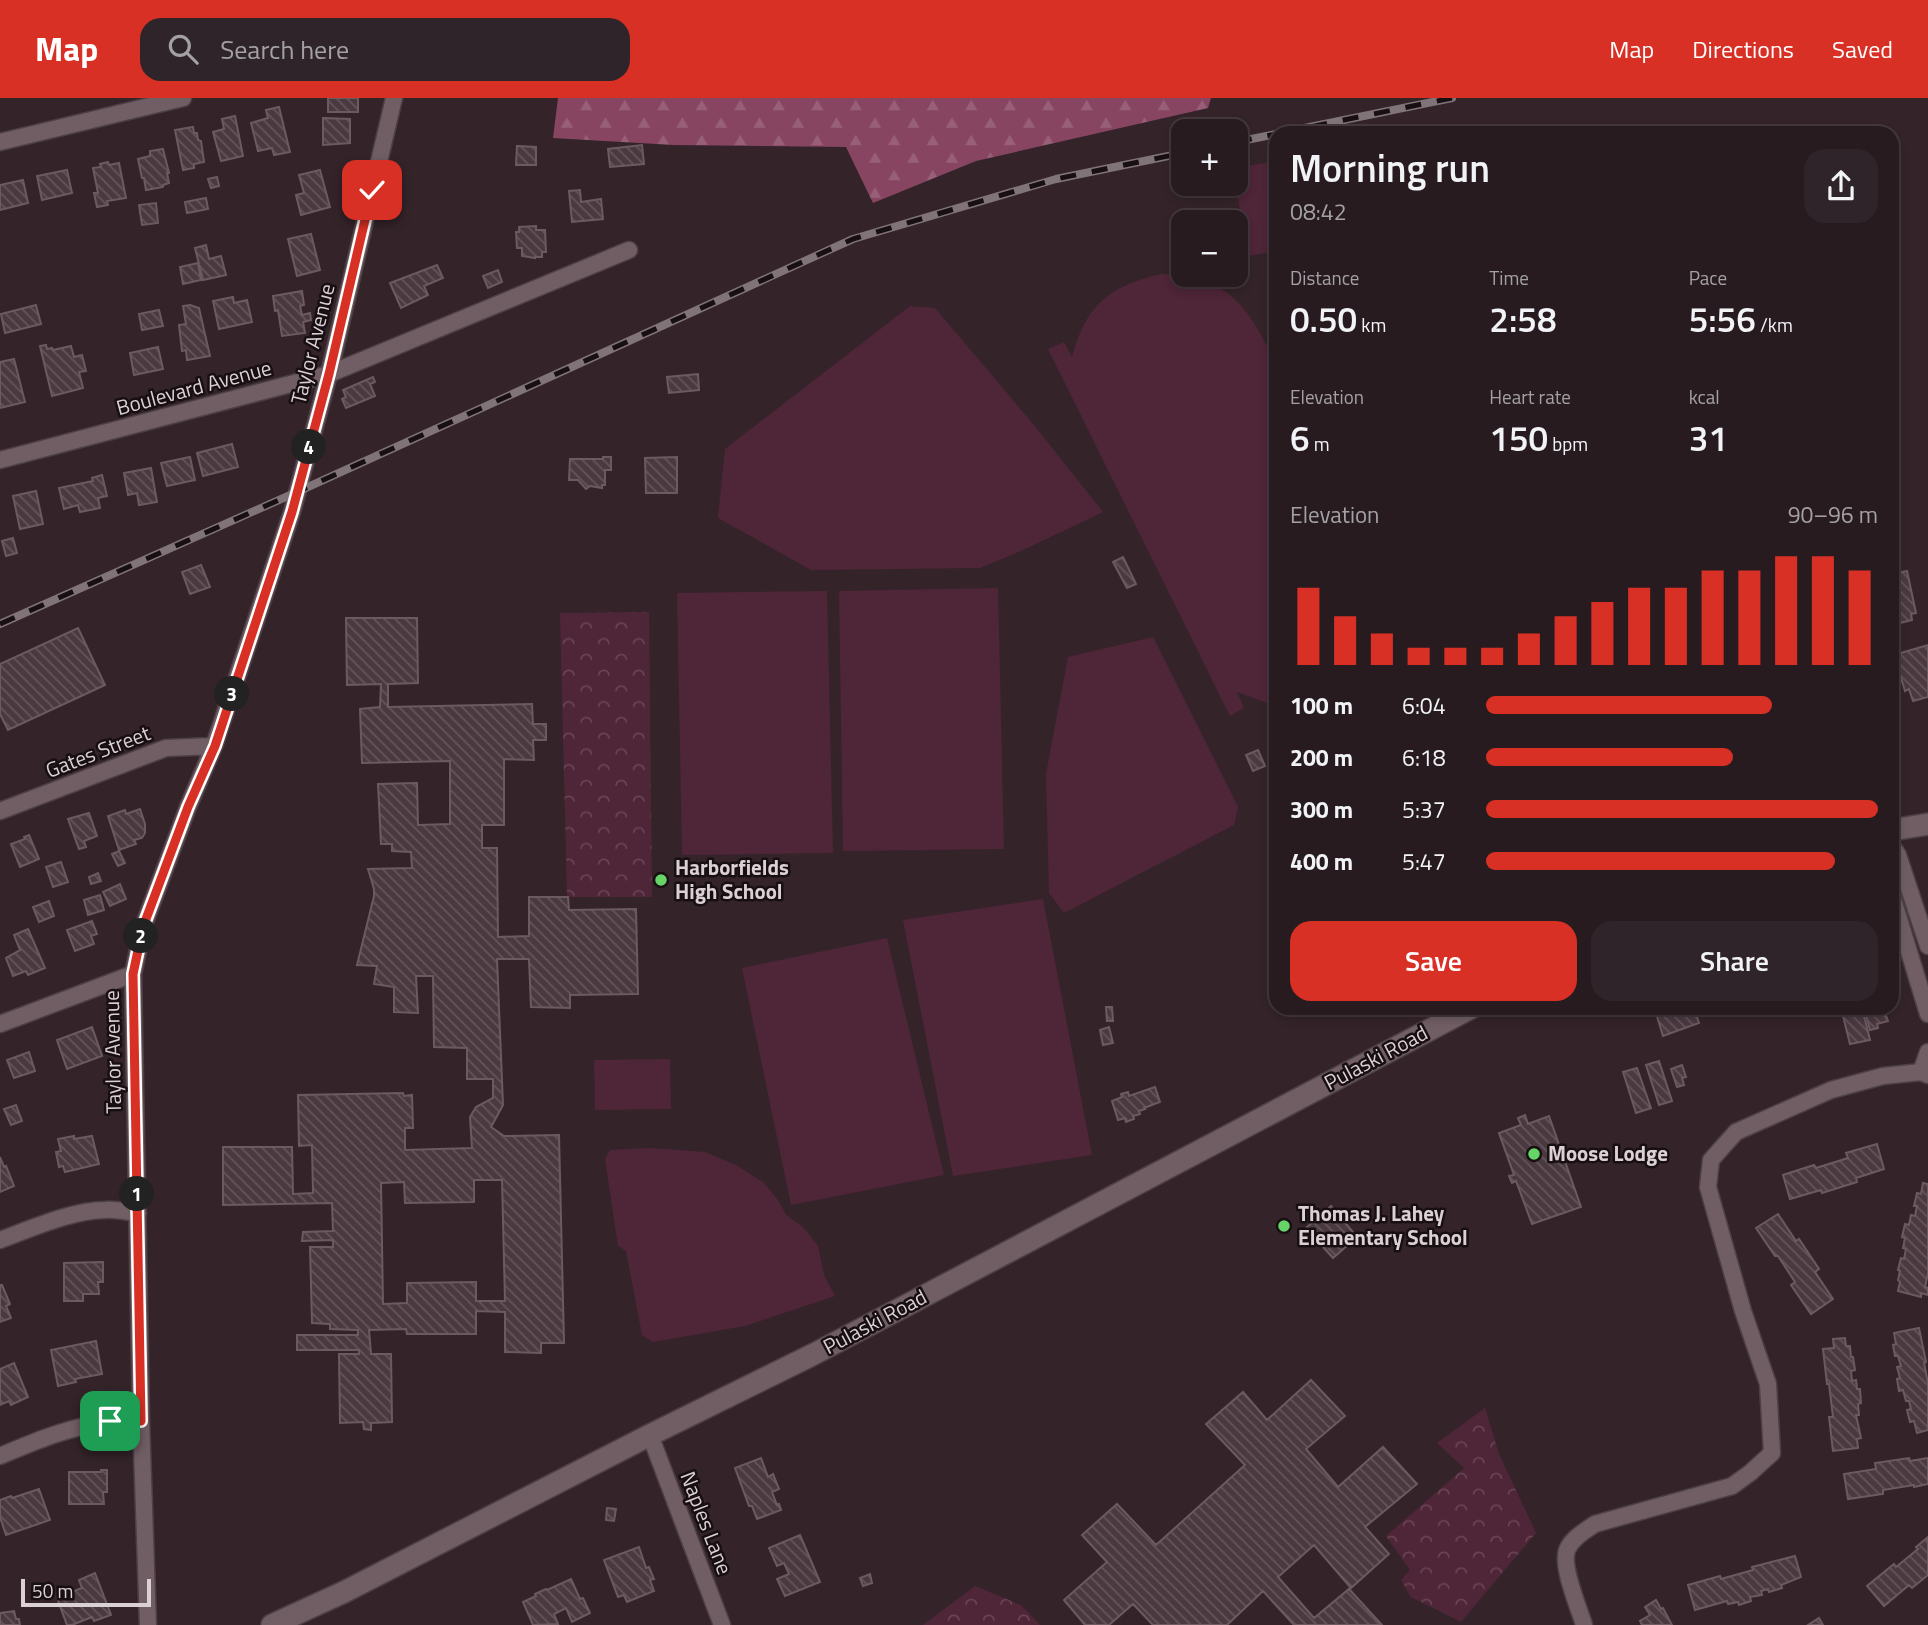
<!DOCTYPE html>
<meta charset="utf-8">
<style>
:root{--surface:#271b20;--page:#2f2429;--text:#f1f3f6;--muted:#a4a1a5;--line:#43393e;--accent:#d93025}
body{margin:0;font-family:"Titillium Web",sans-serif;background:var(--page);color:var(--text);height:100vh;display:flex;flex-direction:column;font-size:26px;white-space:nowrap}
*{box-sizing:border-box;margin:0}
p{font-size:23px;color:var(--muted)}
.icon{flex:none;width:38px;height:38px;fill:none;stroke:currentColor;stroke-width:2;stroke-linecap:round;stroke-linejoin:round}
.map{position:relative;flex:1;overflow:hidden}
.sheet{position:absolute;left:1269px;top:28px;width:630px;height:889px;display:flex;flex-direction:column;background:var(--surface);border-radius:21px;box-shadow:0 4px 10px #0003,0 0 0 2px var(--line)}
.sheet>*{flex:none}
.fabs{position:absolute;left:1171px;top:21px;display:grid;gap:14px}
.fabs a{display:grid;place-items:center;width:77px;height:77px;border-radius:14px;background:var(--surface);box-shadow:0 4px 10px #0003,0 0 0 2px var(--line);font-size:35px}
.scale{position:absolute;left:21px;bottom:18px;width:130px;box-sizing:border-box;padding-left:7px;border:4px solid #dbd0d4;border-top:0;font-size:19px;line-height:24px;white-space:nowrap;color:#dbd0d4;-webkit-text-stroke:5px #170f12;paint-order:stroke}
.pin{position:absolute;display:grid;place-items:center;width:60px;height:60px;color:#fff;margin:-30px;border-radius:14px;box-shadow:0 4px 10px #0006}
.km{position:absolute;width:35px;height:35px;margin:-18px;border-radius:50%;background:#222;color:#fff;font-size:19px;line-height:35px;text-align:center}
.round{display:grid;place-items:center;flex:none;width:74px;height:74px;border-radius:21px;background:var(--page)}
.head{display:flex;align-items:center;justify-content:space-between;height:119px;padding:0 21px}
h1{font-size:38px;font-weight:600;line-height:52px}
.figures{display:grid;grid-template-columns:repeat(3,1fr);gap:10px;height:119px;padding:7px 21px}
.figures div{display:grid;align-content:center}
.figures b{font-size:35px;font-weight:600}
.figures small{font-size:19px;font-weight:400}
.figures p{font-size:19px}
.chart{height:196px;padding:14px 21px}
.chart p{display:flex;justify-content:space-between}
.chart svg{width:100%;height:126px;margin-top:7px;stroke:var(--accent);stroke-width:6}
.primary-button{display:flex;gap:14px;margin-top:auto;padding:14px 21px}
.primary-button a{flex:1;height:80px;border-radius:21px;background:var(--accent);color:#fff;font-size:28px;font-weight:600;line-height:80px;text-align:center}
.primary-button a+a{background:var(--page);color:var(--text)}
ul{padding:0 21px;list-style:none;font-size:23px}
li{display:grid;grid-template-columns:112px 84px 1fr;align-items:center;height:52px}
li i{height:18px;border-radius:9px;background:var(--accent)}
header{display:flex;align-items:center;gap:42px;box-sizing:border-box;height:98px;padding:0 35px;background:var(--accent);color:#fff}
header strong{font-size:33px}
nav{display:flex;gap:38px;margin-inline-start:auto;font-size:24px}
.search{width:490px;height:63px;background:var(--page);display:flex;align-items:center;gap:18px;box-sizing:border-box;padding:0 24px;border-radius:21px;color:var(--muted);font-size:26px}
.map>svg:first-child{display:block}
</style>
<header>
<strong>Map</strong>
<div class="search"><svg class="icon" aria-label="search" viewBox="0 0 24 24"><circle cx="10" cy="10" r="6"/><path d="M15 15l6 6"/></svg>Search here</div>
<nav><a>Map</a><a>Directions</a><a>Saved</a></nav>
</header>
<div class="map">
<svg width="1928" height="1527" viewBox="0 0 1928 1527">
<defs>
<pattern id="forest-firs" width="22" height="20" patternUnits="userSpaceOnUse" patternTransform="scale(1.75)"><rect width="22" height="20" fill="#884562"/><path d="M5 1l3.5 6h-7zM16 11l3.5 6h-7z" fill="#985f78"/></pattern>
<pattern id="park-crowns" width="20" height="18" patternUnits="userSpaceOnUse" patternTransform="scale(1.75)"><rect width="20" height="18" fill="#4f2538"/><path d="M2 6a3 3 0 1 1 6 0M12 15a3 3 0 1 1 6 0" fill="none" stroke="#684454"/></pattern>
<pattern id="building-back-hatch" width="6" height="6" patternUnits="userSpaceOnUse" patternTransform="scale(1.75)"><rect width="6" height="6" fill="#4b3940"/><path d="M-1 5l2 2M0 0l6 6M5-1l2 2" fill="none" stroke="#64555b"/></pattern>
</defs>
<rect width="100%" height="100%" fill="#34242a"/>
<path fill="#4f2538" d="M1276,63V153L1247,158L1236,86V70Z
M1161,176C1230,178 1248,209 1276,266V606L1267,605L1237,594L1244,610L1230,618L1048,251L1064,244L1072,259C1086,207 1109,188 1161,176Z
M910,208L935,210L1034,327L1103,414L1021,453L980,470L811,472L718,420L725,351Z
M998,490L1004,751L843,753L839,493Z
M827,493L833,755L682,757L677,495Z
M1153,539L1238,709L1234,727L1064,815L1049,795L1046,676L1068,559Z
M1043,801L1092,1057L953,1078L903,822Z
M887,840L944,1077L791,1107L742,870Z
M670,961L671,1011L595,1012L594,962Z
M649,1050L705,1054L738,1068L764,1085L778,1102L786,1117L803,1129L818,1148L824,1177L835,1198L745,1228L653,1244L642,1237L626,1153L618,1148L605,1061L610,1052Z"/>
<path fill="url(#forest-firs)" d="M558,0H1211L1208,10L976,63L873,105L846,49L674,47L553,40Z"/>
<path fill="url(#park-crowns)" d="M649,514L652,799H567L560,515Z
M1485,1310L1499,1356L1536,1435L1461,1524L1411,1499L1401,1482L1410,1472L1386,1438L1464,1370L1437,1345Z
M975,1488L1021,1507L1040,1527H923Z"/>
<path fill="url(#building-back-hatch)" stroke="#6d5a61" stroke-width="2" fill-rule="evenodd" d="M328,0H358V14H328Z
M279,9L290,54L274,57L272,50L258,53L251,25L268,20L266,12Z
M235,18L243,58L221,63L213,34L224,31L222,21Z
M323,20L350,21V45L323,47Z
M193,29L194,35H197L198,42L201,43L204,64L194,66V70L183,72L175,32Z
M642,47L644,66L610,69L608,51Z
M517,48L536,49V67H516Z
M163,51L169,75H167L169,85L163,87V89L146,92L144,80H142L138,61L150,58V53Z
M108,64L109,67L119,65L126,100L107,103L108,107L97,109L94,95H98L93,70L101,69L100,66Z
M67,72L72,95L42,102L37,78Z
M320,72L330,109L301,117L296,97L304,95L299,77Z
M217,79L219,88L211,90L208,81Z
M23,82L28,105L0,112V87Z
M580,92L581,104L601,101L603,121L572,124L569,93Z
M206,100L208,111L187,115L185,104Z
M156,105L158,125L142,127L139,107Z
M536,128V132H545L546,154H542V159H535V160L522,158V150H517L516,134H519V129Z
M311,136L320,172L297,178L288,141Z
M206,147L209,161L221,158L226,177L203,182L195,150Z
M198,165L201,182L183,186L180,169Z
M437,167L443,180L424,188L428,197L401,210L390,185Z
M498,172L502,184L488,190L483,178Z
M302,193L304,207L300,208L302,217L310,215L311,222L303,224L305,235L282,238L278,212L275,213L273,198Z
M233,199L234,205L247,202L252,224L219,231L213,203Z
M36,207L41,226L5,235L1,216Z
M190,207L199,210L210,258L187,262L186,252L182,253L179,227L186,226L183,208Z
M159,212L163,228L142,232L139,216Z
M46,247L47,251L52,250L53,252L71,248L74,259L82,257L86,273L79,274L83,290L52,298L40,248Z
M158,249L163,271L134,277L130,255Z
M14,261L25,304L0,310V264Z
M698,276L699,292L669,295L667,279Z
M373,279L375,284L370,286L375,298L346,310L342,301L346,299L343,292Z
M232,346L238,369L203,378L197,355Z
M190,359L195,382L167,388L161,365Z
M603,359H611V372H605V387H602V390L590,388L586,391L578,382H569L570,361H603Z
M677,359V395H646L645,360Z
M151,370L157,404L139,407L137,395L128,397L124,375Z
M102,377L107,398L98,400L100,410L80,414L78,407L64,411L59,390L93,383L92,380Z
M36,393L43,426L20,431L13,398Z
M13,440L17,455L6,458L2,443Z
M1123,459L1136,486L1127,490L1113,464Z
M201,467L210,489L190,496L182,474Z
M1907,473L1916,515L1911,516L1912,522L1892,527V476Z
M346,520H417L418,585L388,586V609L532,606L533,626H546V642H533L534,662L504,661V727H482V750H497L498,839L529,838V799H568L569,812L636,811L638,896L570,897V910L531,909L529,861H497L503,1007L491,1029L504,1038L559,1037L564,1245H541V1255L505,1254V1214L476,1213V1236H407L406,1231L369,1232L371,1256H391L392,1324L371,1325V1332L364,1331L363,1324L340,1325L339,1256H359V1252H297V1237H358V1232L330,1231V1226L312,1225L310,1149H333V1142L302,1143L303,1134L333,1133L332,1105L223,1107V1049H292L293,1096L313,1095L312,1047L299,1048L298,997L403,995L404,998L412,997L413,1030H405V1052L472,1050L470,1019L476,1009L493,1000V981H467V950L434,949L433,878H416L418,915L394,914V889L374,886L377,868L357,867L374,798V791L368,771L412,770L411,754L392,753V746H381L378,686L417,685L418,727L450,726V663L362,665L360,611L380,609L381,586L347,587ZM474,1082H502L505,1203H476V1184L407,1185V1205L383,1206L381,1085L404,1084L405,1105L474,1104Z
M78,530L105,587L8,632L0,616V566Z
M1928,547V599L1913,603L1909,591L1905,593L1894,557Z
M1258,652L1265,668L1253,673L1246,657Z
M140,711L145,726V735L142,740L134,742L136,746L119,752L108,718L125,712L126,716Z
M89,715L97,738L84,743L86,749L79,751L68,721Z
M29,737L39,761L20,769L11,746L25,741L24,739Z
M119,753L125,765L118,768L112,756Z
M61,764L68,784L53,789L46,769Z
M98,775L101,783L91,786L89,779Z
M120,786L126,801L110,808L103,794Z
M100,797L104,812L88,817L84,802Z
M49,803L54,818L39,824L33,809Z
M92,823L97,836L91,838L94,846L75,853L67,832Z
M28,831L45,870L28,877L26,873L13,878L6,860L20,852L14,837Z
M1106,909H1112L1113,923H1107Z
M1641,910H1694L1699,925L1663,938L1655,912L1643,916Z
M1841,910H1862L1870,942L1850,946Z
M1884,912L1888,923L1877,926L1878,930L1870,932L1866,917Z
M92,929L102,958L67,971L57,942Z
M1109,929L1113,945L1103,947L1100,932Z
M29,954L35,973L14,980L7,962Z
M1659,963L1672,1003L1659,1007L1646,967Z
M1682,967L1686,979L1682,980L1684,987L1677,989L1671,971Z
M1637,970L1651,1010L1636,1015L1623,974Z
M1155,989L1160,1004L1144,1010L1145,1011L1139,1013L1140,1016L1133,1018L1134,1021L1126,1024L1125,1020L1118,1022L1112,1003L1122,999L1121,996L1128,994L1129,998Z
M16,1007L22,1023L11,1027L4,1011Z
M1525,1017L1528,1026L1549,1018L1581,1109L1532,1126L1516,1083L1512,1085L1509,1078L1514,1077L1499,1035L1521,1027L1518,1020Z
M74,1038V1041L92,1038L99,1066L65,1074L63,1068L59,1069L56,1054L61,1053L58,1041Z
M1877,1046L1884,1071L1856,1080L1857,1084L1822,1095L1821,1092L1790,1101L1783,1077L1814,1067L1816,1070L1848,1060L1846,1055Z
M0,1059L4,1069L6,1068L14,1088L0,1094Z
M1923,1085L1928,1086V1175L1925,1189L1928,1190V1197L1921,1195V1199L1898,1193L1900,1184L1898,1182L1900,1173L1898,1172L1901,1160L1904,1161L1906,1151L1903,1150L1905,1140L1902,1139L1905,1126L1909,1127L1911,1117L1915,1118L1917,1108H1914L1917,1095L1921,1096Z
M1331,1108L1357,1139L1333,1160L1306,1130Z
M1778,1116L1796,1143L1799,1141L1819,1171L1815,1174L1833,1201L1811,1216L1791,1187L1795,1184L1778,1158H1775L1756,1130Z
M103,1164V1184H98L99,1196H83V1203H64V1165Z
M0,1187H2L10,1206L6,1208L11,1220L0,1224Z
M1919,1230L1926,1264L1924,1265L1928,1285V1332L1917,1335L1914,1323L1910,1324L1907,1312L1911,1311L1909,1303H1906L1903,1292L1899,1293L1897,1281L1900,1280L1897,1269L1901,1268L1898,1258H1895L1893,1247L1896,1246L1894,1235Z
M1845,1240L1846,1248H1850L1851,1259H1853L1855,1272L1851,1273L1852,1283L1856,1282L1857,1291H1860L1861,1305L1858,1306L1859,1317H1856L1861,1340L1857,1341L1858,1350L1833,1353L1829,1319H1833L1829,1286H1827L1823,1251L1834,1250L1833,1241Z
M96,1243L102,1276L75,1281L76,1284L58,1288L51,1252Z
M14,1265L28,1299L11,1307L9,1303L0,1307V1271Z
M1311,1282L1345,1318L1306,1351L1338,1389L1383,1349L1417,1386L1365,1429L1389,1456L1351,1490L1314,1447L1278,1479L1314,1520L1349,1491L1382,1527H1294L1263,1493L1227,1527H1153L1133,1506L1109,1527H1085L1064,1502L1107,1464L1082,1437L1117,1406L1156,1447L1245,1367L1206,1326L1243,1294L1267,1322Z
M761,1360L768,1379L773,1376L779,1391L772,1394L777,1407L779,1406L781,1412L757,1421L752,1408H749L735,1370Z
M1909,1360L1910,1363L1928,1360V1386L1914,1389V1387L1883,1392V1396L1848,1401L1844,1376L1876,1371L1875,1365Z
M101,1372H107V1394H103L104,1406H69V1374H101Z
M39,1391L50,1422L6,1437L0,1419V1402L11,1398L12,1400Z
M607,1410L616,1411L614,1423L606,1422Z
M800,1437L820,1484L785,1498L777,1481L789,1476L784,1465L777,1468L769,1450Z
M1928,1439V1477L1912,1490L1909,1487L1884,1508L1867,1488L1894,1466L1896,1469L1918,1451L1916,1449Z
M639,1449L646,1470L649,1469L654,1481L650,1482L654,1493L627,1504L624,1497L618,1499L604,1462Z
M1795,1458L1801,1479L1781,1487L1782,1490L1769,1494L1768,1491L1761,1493L1762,1497L1750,1499L1751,1503L1739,1507L1738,1504L1728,1506L1727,1503L1695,1512L1688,1487L1720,1478L1721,1481L1753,1472L1752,1469Z
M95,1475L111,1517L94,1523L92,1519L72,1527H67L57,1500L82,1490L79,1482Z
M870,1476L872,1485L863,1488L860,1480Z
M571,1481L580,1501L583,1500L590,1515L572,1524L566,1510L554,1516L558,1526L533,1527L523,1504L536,1498L535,1496L546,1491L547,1492Z
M1656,1502L1661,1511L1663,1510L1672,1527H1642L1640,1523L1650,1517L1645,1509Z
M14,1513L16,1521H19L20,1527H0V1515Z
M1819,1520L1823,1527H1808Z"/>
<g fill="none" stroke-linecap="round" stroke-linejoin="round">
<g stroke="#4d4045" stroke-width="19">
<path id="street" d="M0,44L183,0
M0,362L329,276L629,152
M0,713L166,650L214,648
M1892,748L1898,757L1928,848
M1892,798L1928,916
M0,926L133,876
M1921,974L1928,954
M0,1142C30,1131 73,1112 105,1112C116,1111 127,1114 138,1115
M650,1337L722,1527
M0,1358C35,1343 71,1328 109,1324C119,1322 131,1323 141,1323
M148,1527L141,1323L133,876L143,829L188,709L214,648L292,414L329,276L394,0
M1584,1527C1579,1510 1561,1469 1567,1452C1572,1440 1585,1433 1595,1426L1732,1388L1750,1375L1772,1355L1768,1286L1743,1213L1708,1089L1711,1062L1736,1034L1831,992L1883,978L1921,974L1928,977"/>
</g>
<g stroke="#4d4045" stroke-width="24">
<path id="secondary" d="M1892,732L1928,726
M272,1527L344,1494L650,1337L814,1256L1471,910"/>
</g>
<use href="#street" stroke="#715e65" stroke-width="16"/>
<use href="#secondary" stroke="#715e65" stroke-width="21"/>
<g stroke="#817479" stroke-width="8">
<path id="rail" d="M1280,35L1452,0
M1236,44L1276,36
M0,526L297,394L853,141L1056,81L1183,55"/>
</g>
<use href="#rail" stroke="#170f12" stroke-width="5" stroke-dasharray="16" stroke-linecap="butt"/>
</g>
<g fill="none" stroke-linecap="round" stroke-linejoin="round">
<g stroke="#fff" stroke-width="14">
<path id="route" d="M110,1323H141L133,876L143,829L188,709L215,648L292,414L329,276L372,92"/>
</g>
<use href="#route" stroke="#d93025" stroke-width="9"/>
</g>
<g fill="#66d466" stroke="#170f12" stroke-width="2.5">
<circle cx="661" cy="782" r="7"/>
<circle cx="1534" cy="1056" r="7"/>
<circle cx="1284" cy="1128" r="7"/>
</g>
<g text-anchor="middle" stroke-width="5" stroke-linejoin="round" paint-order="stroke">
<g font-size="21" fill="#dbd0d4" stroke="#170f12">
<text transform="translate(313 246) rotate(-76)" y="7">Taylor Avenue</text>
<text transform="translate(194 290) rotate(-15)" y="7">Boulevard Avenue</text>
<text transform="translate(98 654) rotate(-21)" y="7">Gates Street</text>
<text transform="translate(113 954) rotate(-91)" y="7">Taylor Avenue</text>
<text transform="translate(1376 960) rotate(-28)" y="7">Pulaski Road</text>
<text transform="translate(875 1224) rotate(-28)" y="7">Pulaski Road</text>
<text transform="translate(706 1425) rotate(69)" y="7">Naples Lane</text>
</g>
<g font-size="21" font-weight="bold" fill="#dbd0d4" stroke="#170f12" text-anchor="start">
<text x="675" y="777">Harborfields<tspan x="675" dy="24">High School</tspan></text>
<text x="1548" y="1063">Moose Lodge</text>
<text x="1298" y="1123">Thomas J. Lahey<tspan x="1298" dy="24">Elementary School</tspan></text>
</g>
</g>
</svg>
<div class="fabs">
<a>+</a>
<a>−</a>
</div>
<div class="scale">50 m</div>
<div class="pin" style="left:110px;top:1323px;background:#1e9e55"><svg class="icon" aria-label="arrive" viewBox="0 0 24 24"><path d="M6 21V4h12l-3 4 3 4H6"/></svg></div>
<div class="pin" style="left:372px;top:92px;background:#d93025"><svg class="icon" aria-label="check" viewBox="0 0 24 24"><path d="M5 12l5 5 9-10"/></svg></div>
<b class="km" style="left:137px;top:1096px">1</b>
<b class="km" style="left:141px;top:838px">2</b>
<b class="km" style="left:232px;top:596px">3</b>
<b class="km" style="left:309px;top:349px">4</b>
<section class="sheet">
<div class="head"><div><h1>Morning run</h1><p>08:42</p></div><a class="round"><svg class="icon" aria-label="share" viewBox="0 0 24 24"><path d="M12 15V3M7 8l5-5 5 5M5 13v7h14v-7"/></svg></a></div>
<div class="figures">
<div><p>Distance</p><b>0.50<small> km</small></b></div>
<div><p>Time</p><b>2:58</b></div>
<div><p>Pace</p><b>5:56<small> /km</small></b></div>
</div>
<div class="figures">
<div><p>Elevation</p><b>6<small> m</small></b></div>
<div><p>Heart rate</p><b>150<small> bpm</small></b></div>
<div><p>kcal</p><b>31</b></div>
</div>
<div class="chart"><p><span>Elevation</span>90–96 m</p>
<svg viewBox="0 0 160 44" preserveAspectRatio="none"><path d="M5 44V17M15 44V27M25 44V33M35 44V38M45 44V38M55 44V38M65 44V33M75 44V27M85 44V22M95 44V17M105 44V17M115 44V11M125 44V11M135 44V6M145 44V6M155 44V11"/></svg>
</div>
<ul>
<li><b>100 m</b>6:04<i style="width:73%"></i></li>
<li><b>200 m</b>6:18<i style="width:63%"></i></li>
<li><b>300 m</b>5:37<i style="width:100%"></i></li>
<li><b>400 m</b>5:47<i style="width:89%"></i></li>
</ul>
<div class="primary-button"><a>Save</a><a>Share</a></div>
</section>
</div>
